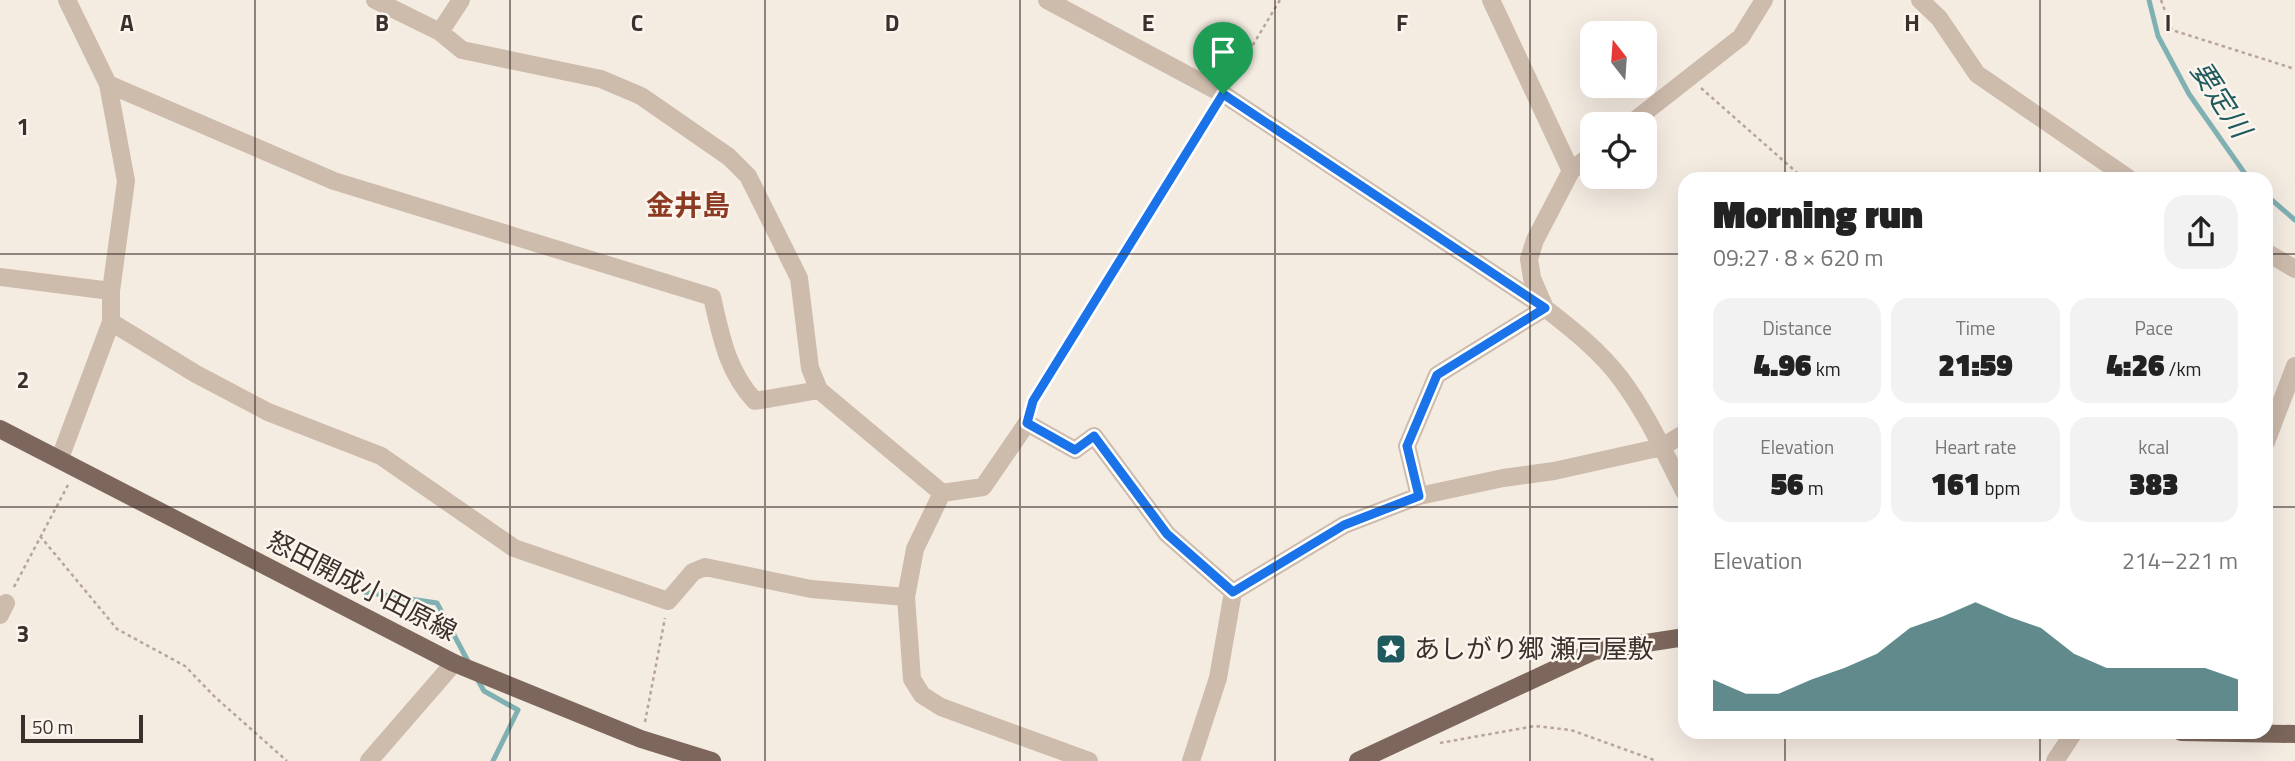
<!DOCTYPE html>
<meta charset="utf-8">
<style>
:root{--surface:#fff;--page:#f2f2f2;--text:#222;--muted:#767676;--accent:#1f5a5e}
body{margin:0;font-family:"Titillium Web","Noto Sans JP",sans-serif;background:var(--page);color:var(--text);height:100vh;display:flex;flex-direction:column;font-size:26px;white-space:nowrap}
*{box-sizing:border-box;margin:0}
p{font-size:23px;color:var(--muted)}
.icon{flex:none;width:38px;height:38px;fill:none;stroke:currentColor;stroke-width:2;stroke-linecap:round;stroke-linejoin:round}
.map{position:relative;flex:1;overflow:hidden}
.panel{position:absolute;left:1678px;top:172px;width:595px;height:567px;display:flex;flex-direction:column;background:var(--surface);border-radius:21px;box-shadow:0 7px 28px #0002}
.panel>*{flex:none}
.needle{width:46px;rotate:343deg}
.controls{position:absolute;left:1580px;top:21px;display:grid;gap:14px}
.controls a{display:grid;place-items:center;width:77px;height:77px;border-radius:14px;background:var(--surface);box-shadow:0 7px 28px #0002;font-size:35px}
.scale{position:absolute;left:21px;bottom:18px;width:122px;box-sizing:border-box;padding-left:7px;border:4px solid #3b302b;border-top:0;font-size:19px;line-height:24px;white-space:nowrap;color:#3b302b;-webkit-text-stroke:5px #fbf5ee;paint-order:stroke}
.pin{position:absolute;display:grid;place-items:center;width:60px;height:60px;color:#fff;margin:-72px -30px;border-radius:50% 50% 50% 0;rotate:-45deg;box-shadow:0 0 7px #0007}
.pin .icon{rotate:45deg}
.round{display:grid;place-items:center;flex:none;width:74px;height:74px;border-radius:21px;background:var(--page)}
.head{display:flex;align-items:center;justify-content:space-between;height:119px;padding:0 35px}
h1{font-size:38px;font-weight:800;line-height:52px}
.metrics{display:grid;grid-template-columns:repeat(3,1fr);gap:10px;height:119px;padding:7px 35px}
.metrics div{display:grid;align-content:center;border-radius:18px;background:var(--page);text-align:center}
.metrics b{font-size:30px;font-weight:800}
.metrics small{font-size:19px;font-weight:400}
.metrics p{font-size:19px}
.chart{height:196px;padding:14px 35px}
.chart p{display:flex;justify-content:space-between}
.chart svg{width:100%;height:126px;margin-top:7px;fill:var(--accent);opacity:.7}
.map>svg:first-child{display:block}
</style>
<div class="map">
<svg width="2295" height="761" viewBox="0 0 2295 761">
<rect width="100%" height="100%" fill="#f4ebe1"/>
<g fill="none" stroke-linecap="round" stroke-linejoin="round">
<path stroke="#7fb0b2" stroke-width="5" d="M2149,0L2158,36L2189,94L2248,178
M2266,195L2295,220
M364,592L437,603L470,665
M476,677L484,691L518,710L493,761"/>
<path stroke="#b9a596" stroke-width="2.5" stroke-dasharray="3.5 3.5" stroke-linecap="butt" d="M2161,0L2172,30L2295,69
M1231,81L1280,0
M1701,88L1803,178
M1031,406L1214,108
M40,536L117,629L185,666L215,697L287,761
M14,587L68,485
M645,722L665,618
M1440,743L1535,726L1571,730L1657,761"/>
<path stroke="#cdbbac" stroke-width="18" d="M375,0L440,32L462,50L601,79L641,96L729,157L748,176L799,278L810,368L819,390L942,493L983,487L1027,423L1075,450L1094,436L1167,534L1233,592
M1047,0L1223,94L1545,308C1572,329 1600,351 1621,379C1647,414 1665,454 1685,493
M1491,0L1571,171
M1920,0L1939,18L1977,74L2128,178
M440,32L461,0
M108,84L334,181L712,297C721,336 727,371 755,401L819,390
M1630,124L1741,37L1764,0
M2266,252L2295,269
M0,277L111,291
M1545,308L1532,278L1529,259L1535,240L1571,171L1592,154
M111,322L196,374L268,412L381,456L514,548L668,601L693,572L705,567L811,589L906,597
M2266,442L2295,366
M60,458L111,322V291L126,181L108,84L67,0
M942,493L915,549L906,597L912,679L922,695L941,707L1089,761
M1419,496L1503,478L1554,471L1662,447L1685,433
M0,615L6,603
M369,761L454,663
M1191,761L1218,678L1233,592L1344,525L1419,496L1407,446L1437,375L1545,308
M2055,761L2074,732"/>
<path stroke="#7d675c" stroke-width="18" d="M0,429L454,663L641,739L712,761
M2181,732L2295,734
M1358,761L1594,651L1685,637"/>
</g>
<g fill="none" stroke-linecap="round" stroke-linejoin="round">
<g stroke="#fff" stroke-width="14">
<path id="route" d="M1223,94L1545,308L1437,375L1407,446L1419,496L1344,525L1233,592L1167,534L1094,436L1075,450L1027,423L1033,401Z"/>
</g>
<use href="#route" stroke="#1a73e8" stroke-width="9"/>
</g>
<path fill="none" stroke="#3b302b" stroke-width="2" stroke-opacity="0.55" d="M255,0V761M510,0V761M765,0V761M1020,0V761M1275,0V761M1530,0V761M1785,0V178M2040,0V178M0,254H1685M2266,254H2295M0,507H1685M2266,507H2295M1785,732V761M2040,732V761"/>
<defs>
<g id="sight-square" transform="scale(1.575)"><rect x="-9" y="-9" width="18" height="18" rx="4" fill="#1f5a5e" stroke="#fbf5ee"/><path d="M0-6L1.8-2.2L6-1.7L2.9 1.2L3.7 5.4L0 3.3L-3.7 5.4L-2.9 1.2L-6-1.7L-1.8-2.2Z" fill="#fff"/></g>
</defs>
<g fill-rule="evenodd">
<use href="#sight-square" x="1391" y="649"/>
</g>
<g text-anchor="middle" stroke-width="5" stroke-linejoin="round" paint-order="stroke">
<g font-size="26" fill="#3b302b" stroke="#fbf5ee">
<text transform="translate(362 586) rotate(27)" y="9">怒田開成小田原線</text>
</g>
<g font-size="26" fill="#3b302b" stroke="#fbf5ee" text-anchor="start">
<text x="1414" y="658">あしがり郷 瀬戸屋敷</text>
</g>
<g font-size="28" font-style="italic" fill="#1f5a5e" stroke="#fbf5ee">
<text transform="translate(2221 99) rotate(57)" y="10">要定川</text>
</g>
<g font-size="28" font-weight="bold" fill="#8c3b22" stroke="#fbf5ee">
<text x="688" y="215">金井島</text>
</g>
</g>
<g font-size="23" text-anchor="middle" font-weight="bold" fill="#3b302b" stroke="#fbf5ee" stroke-width="5" stroke-linejoin="round" paint-order="stroke">
<text x="127" y="31">A</text>
<text x="382" y="31">B</text>
<text x="637" y="31">C</text>
<text x="892" y="31">D</text>
<text x="1148" y="31">E</text>
<text x="1402" y="31">F</text>
<text x="1912" y="31">H</text>
<text x="2168" y="31">I</text>
<text x="23" y="135">1</text>
<text x="23" y="388">2</text>
<text x="23" y="642">3</text>
</g>
</svg>
<div class="controls">
<a><svg class="needle" viewBox="-14 -14 28 28"><path d="M0-13l5 13h-10z" fill="#e53935"/><path d="M0 13l5-13h-10z" fill="#767676"/></svg></a>
<a><svg class="icon" aria-label="locate" viewBox="0 0 24 24"><circle cx="12" cy="12" r="6"/><path d="M12 2v4M12 18v4M2 12h4M18 12h4"/></svg></a>
</div>
<div class="scale">50 m</div>
<div class="pin" style="left:1223px;top:94px;background:#1e9e55"><svg class="icon" aria-label="arrive" viewBox="0 0 24 24"><path d="M6 21V4h12l-3 4 3 4H6"/></svg></div>
<section class="panel">
<div class="head"><div><h1>Morning run</h1><p>09:27 · 8 × 620 m</p></div><a class="round"><svg class="icon" aria-label="share" viewBox="0 0 24 24"><path d="M12 15V3M7 8l5-5 5 5M5 13v7h14v-7"/></svg></a></div>
<div class="metrics">
<div><p>Distance</p><b>4.96<small> km</small></b></div>
<div><p>Time</p><b>21:59</b></div>
<div><p>Pace</p><b>4:26<small> /km</small></b></div>
</div>
<div class="metrics">
<div><p>Elevation</p><b>56<small> m</small></b></div>
<div><p>Heart rate</p><b>161<small> bpm</small></b></div>
<div><p>kcal</p><b>383</b></div>
</div>
<div class="chart"><p><span>Elevation</span>214–221 m</p>
<svg viewBox="0 0 160 44" preserveAspectRatio="none"><path d="M0 44V33L10 38L20 38L30 33L40 29L50 24L60 15L70 11L80 6L90 11L100 15L110 24L120 29L130 29L140 29L150 29L160 33V44z"/></svg>
</div>
</section>
</div>
